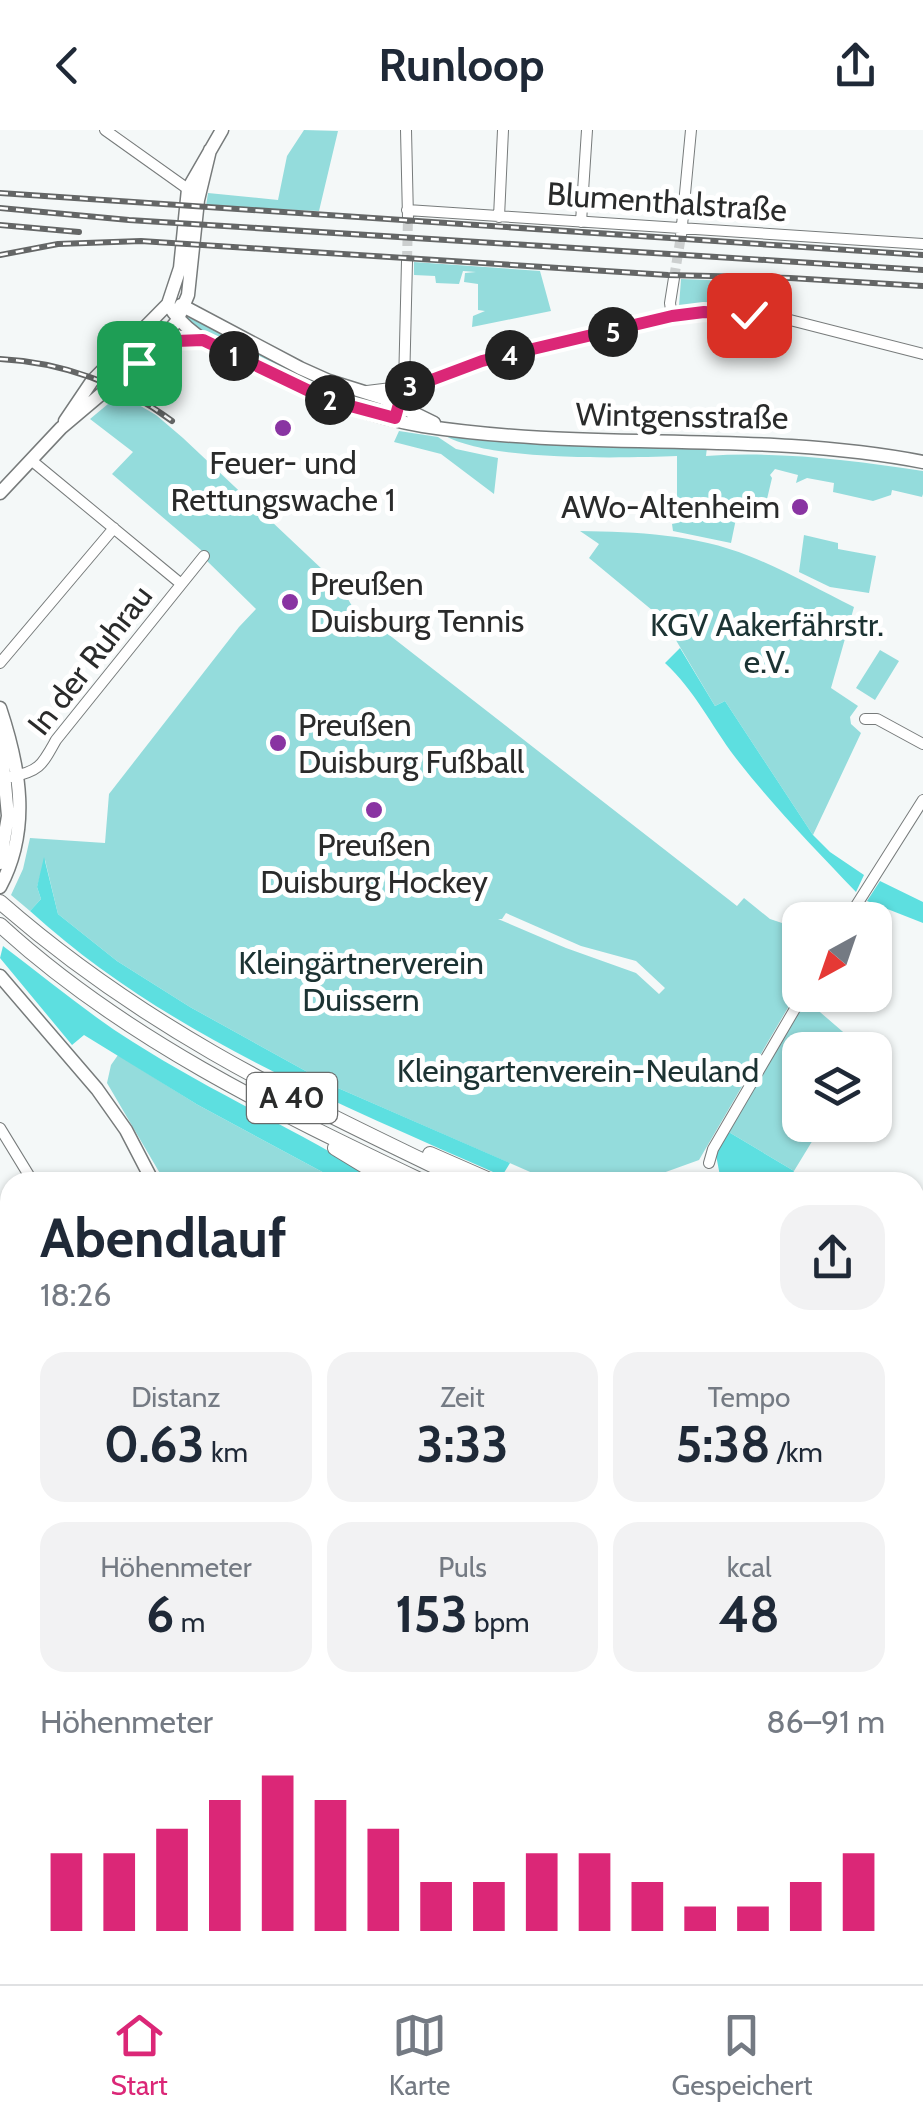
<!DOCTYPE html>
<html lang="de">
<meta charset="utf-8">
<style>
:root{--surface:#fff;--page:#f2f2f3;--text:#1f2937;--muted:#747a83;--line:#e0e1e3;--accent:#db2777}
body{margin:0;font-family:Cabin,sans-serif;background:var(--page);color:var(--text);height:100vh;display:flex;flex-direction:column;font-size:38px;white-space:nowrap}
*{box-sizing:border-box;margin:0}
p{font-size:32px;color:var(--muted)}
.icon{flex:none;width:55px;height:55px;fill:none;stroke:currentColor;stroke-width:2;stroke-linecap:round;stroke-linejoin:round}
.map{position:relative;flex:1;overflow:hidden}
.drawer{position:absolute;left:0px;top:1042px;width:925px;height:812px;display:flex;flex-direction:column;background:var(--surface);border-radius:30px 30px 0 0;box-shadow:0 2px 8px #0004}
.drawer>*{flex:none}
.needle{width:65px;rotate:220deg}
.buttons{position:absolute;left:782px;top:772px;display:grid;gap:20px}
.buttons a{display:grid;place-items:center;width:110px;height:110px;border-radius:20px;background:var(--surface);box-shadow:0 2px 8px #0004;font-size:50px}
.pin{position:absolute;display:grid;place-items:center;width:85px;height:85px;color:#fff;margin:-42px;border-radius:20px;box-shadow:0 5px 15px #0006}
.km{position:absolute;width:50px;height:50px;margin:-25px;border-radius:50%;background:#222;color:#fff;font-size:28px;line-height:50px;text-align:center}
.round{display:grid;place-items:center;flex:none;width:105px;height:105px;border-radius:30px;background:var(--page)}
.head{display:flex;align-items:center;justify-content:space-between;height:170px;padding:0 40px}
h1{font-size:55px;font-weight:800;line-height:75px}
.figures{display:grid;grid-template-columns:repeat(3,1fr);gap:15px;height:170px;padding:10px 40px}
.figures div{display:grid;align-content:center;border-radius:25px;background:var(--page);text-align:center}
.figures b{font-size:50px;font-weight:800}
.figures small{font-size:28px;font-weight:400}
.figures p{font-size:28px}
.chart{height:280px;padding:20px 40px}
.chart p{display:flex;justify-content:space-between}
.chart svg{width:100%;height:180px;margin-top:10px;stroke:var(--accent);stroke-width:6}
header{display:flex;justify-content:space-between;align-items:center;height:130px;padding:0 40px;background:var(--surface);font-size:45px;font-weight:800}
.tab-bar{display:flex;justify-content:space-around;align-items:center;height:140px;border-top:2px solid var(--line);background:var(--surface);font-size:28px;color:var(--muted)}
.tab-bar a{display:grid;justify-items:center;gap:5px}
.tab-bar .active{color:var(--accent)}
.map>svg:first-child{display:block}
</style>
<header><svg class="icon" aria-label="back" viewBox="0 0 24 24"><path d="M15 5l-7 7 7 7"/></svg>Runloop<svg class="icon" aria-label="share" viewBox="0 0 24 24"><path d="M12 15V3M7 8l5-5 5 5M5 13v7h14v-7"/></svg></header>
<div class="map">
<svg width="923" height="1854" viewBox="0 0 923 1854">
<rect width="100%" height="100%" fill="#f4f8f8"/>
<path fill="#94dcdc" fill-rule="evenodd" d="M304,0L338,1L319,81L206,76L208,63L278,70L287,26Z
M414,132L540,141L551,181L472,197L473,186L485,181L478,180V154L464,152L465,143L476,142L463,141L459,154L436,153L435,146L414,145Z
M681,149L787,153L783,179L701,173L679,176Z
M186,183L379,269L375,279C319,263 227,226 183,188Z
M120,264L156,285L183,308L341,457L352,476L737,776L744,768L770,789L800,799V857L699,1030L638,1052H553L331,955L190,877L117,831L58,784L45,730L37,757L41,769L30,781L11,765L23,739L30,708L105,713L109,664L239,497L256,479L205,429L201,420L112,344L133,322L90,289ZM506,783L581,816L636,831L665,858L659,864L636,843L566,818L498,789H502Z
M399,301L438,307L456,319L498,328L494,364L441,324L394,312Z
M441,303L533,313L707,317L706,326C779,321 851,330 923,341V364L922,367L892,360L891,365L873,371L833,362L834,353L807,348L796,353L798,345L775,339L770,345L772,348L767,369L763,368L761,378L738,375L734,380L737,384L731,413L673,401L672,394L677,393V326C624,328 481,332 441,303Z
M580,401C637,402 695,404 749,426C785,440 819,460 854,477L831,558L858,576L850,587L851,594L861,603L813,705L725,571L715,576L664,490L589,428L599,414Z
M804,405L838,413V419L876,426L869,463L830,457L799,442Z
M880,520L899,531L875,570L856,558Z
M806,870L864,920H800V995H822L794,1041L727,1001Z
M118,925L198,975L341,1052H165L107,953L111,935Z
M0,1211L10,1220V1455L0,1456Z"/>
<path fill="#5ddfe0" d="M680,518L715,576L725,571L813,705L830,722L864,745L856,762C814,718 772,675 735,627C711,595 695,561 665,533Z
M44,727L58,784L117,831L190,877L331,955L510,1033L502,1046C338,973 165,904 30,781L41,769L37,757Z
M880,751L923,772V793L867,771Z
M3,816C46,848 88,884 133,912C213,963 301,1002 381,1052H341L198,975L84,905L72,915L0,828Z
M727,1001L794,1041L788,1052H732L720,1046L716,1025Z"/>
<path fill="#74f4f5" d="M10,1476V1663L0,1659V1477Z"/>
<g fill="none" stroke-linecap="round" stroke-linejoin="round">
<path stroke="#cccfcf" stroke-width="10" stroke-dasharray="10 5" stroke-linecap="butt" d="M407,131L408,88
M674,148L681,106"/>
<g stroke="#777b7b" stroke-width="12">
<path id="minor" d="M105,0L192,62
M406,0L408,88
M407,80L923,114
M499,87L503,0
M581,92L587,0
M681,106L691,0
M672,187L670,173L674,148
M367,261L416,255L482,231L672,187L704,182L790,190L923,224
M395,288L404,256L407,131
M31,330L180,453
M0,533L114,398
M865,589H877L923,614
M11,647C40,641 42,635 56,610L204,426
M847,790L923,670
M0,998L33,1052
M709,1033L713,1019L803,865
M0,1674L10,1678
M915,1842L923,1844
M776,1854L811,1845"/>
</g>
<g stroke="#777b7b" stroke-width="15">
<path id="major" d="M168,174C186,205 214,215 245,231C300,260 361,286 423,296C589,322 758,300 923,332
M181,175L300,238L329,251L383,268L434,293
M158,219L177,211L201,210
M65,291L92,251L168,174L180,138L188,59L222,0
M0,363L61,298L151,222L177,191L188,165L198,70L210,20
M0,578C20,638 31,699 0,757
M0,733L8,686L0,601
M0,846L97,959L126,1000L153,1052
M915,1444L923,1447"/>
</g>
<g stroke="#777b7b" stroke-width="16">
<path id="highway" d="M0,772C146,900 295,969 467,1052
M0,795C123,908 275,981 424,1052
M335,1018L391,1052
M430,1024L494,1052
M915,1088L923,1082
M915,1101L923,1095
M915,1116L923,1110
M915,1129L923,1122
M915,1160L923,1162
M915,1248L923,1252
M915,1264L923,1267
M915,1283L923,1287
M915,1299L923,1303
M915,1313L921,1335L915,1353
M915,1377L923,1374
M310,1854L315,1845
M324,1854L329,1845"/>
</g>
<use href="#minor" stroke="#fff" stroke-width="10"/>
<use href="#major" stroke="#fff" stroke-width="12"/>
<use href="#highway" stroke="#fff" stroke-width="14"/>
<g stroke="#646666" stroke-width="6">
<path id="rail" d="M0,63L923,125
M0,78L129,90L923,140
M0,95L79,102
M0,125L58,114L141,111L668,145L790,148L923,156
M0,229C61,232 123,254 172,291"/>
</g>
<use href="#rail" stroke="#fff" stroke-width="2.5" stroke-dasharray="8" stroke-linecap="butt"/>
</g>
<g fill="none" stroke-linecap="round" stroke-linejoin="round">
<g stroke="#fff" stroke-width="20">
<path id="route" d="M139,233L151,222L176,211L203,210L328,270L395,288L404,256L426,252L482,231L672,186L704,182L749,185"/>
</g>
<use href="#route" stroke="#db2777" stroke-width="12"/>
</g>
<g fill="#8934a2" stroke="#fff" stroke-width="4">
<circle cx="283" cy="298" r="10"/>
<circle cx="800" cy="377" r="10"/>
<circle cx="290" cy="472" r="10"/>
<circle cx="278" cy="613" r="10"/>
<circle cx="374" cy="680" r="10"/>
</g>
<g text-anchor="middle" stroke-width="10" stroke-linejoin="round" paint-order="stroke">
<rect fill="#fff" stroke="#6a6b6b" stroke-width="2.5" x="247" y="943" width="90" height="50" rx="8"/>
<g font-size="30" font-weight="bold" fill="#2a2b2b">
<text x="292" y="978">A 40</text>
</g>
<g font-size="32" fill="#2a2b2b" stroke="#fff">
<text transform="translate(667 72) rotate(4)" y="11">Blumenthalstraße</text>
<text transform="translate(682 286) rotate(1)" y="11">Wintgensstraße</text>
<text transform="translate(90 530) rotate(-52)" y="11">In der Ruhrau</text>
</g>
<g font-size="32" fill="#2a2b2b" stroke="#fff">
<text x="283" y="344">Feuer- und<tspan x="283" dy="37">Rettungswache 1</tspan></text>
<text x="780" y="388" text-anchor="end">AWo-Altenheim</text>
<text x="310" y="465" text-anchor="start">Preußen<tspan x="310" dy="37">Duisburg Tennis</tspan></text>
<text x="298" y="606" text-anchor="start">Preußen<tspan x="298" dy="37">Duisburg Fußball</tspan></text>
<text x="374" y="726">Preußen<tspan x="374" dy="37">Duisburg Hockey</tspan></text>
</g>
<g font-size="32" fill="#1c3333" stroke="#fff">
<text x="767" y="506">KGV Aakerfährstr.<tspan x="767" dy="37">e.V.</tspan></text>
<text x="361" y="844">Kleingärtnerverein<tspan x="361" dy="37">Duissern</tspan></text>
<text x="578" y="952">Kleingartenverein-Neuland</text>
</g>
</g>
</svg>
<div class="buttons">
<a><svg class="needle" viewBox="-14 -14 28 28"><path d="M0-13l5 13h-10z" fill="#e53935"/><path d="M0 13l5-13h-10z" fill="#747a83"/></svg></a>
<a><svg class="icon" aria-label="layers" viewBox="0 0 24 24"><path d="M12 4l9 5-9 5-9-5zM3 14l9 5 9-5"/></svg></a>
</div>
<div class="pin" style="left:139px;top:233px;background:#1e9e55"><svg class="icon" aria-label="arrive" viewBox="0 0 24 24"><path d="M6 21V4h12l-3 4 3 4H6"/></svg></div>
<div class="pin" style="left:749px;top:185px;background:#d93025"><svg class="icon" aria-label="check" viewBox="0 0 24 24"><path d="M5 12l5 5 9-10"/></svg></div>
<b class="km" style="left:234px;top:226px">1</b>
<b class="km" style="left:330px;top:270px">2</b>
<b class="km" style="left:410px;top:256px">3</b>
<b class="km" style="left:510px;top:225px">4</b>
<b class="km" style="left:613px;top:202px">5</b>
<section class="drawer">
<div class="head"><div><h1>Abendlauf</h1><p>18:26</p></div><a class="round"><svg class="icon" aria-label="share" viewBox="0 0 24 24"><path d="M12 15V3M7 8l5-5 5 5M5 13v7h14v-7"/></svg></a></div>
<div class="figures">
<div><p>Distanz</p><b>0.63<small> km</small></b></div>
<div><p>Zeit</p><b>3:33</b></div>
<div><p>Tempo</p><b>5:38<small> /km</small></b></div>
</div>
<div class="figures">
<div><p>Höhenmeter</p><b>6<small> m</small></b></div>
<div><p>Puls</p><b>153<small> bpm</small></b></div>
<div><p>kcal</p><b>48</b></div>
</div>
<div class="chart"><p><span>Höhenmeter</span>86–91 m</p>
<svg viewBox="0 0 160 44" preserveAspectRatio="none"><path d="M5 44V25M15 44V25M25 44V19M35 44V12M45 44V6M55 44V12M65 44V19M75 44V32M85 44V32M95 44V25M105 44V25M115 44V32M125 44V38M135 44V38M145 44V32M155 44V25"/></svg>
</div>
</section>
</div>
<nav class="tab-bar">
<a class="active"><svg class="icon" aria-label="home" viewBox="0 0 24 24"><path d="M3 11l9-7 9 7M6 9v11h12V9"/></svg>Start</a>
<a><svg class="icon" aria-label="map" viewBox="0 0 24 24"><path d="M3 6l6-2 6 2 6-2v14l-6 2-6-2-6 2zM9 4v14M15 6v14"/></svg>Karte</a>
<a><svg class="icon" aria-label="saved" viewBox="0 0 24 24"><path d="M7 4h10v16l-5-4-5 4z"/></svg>Gespeichert</a>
</nav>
